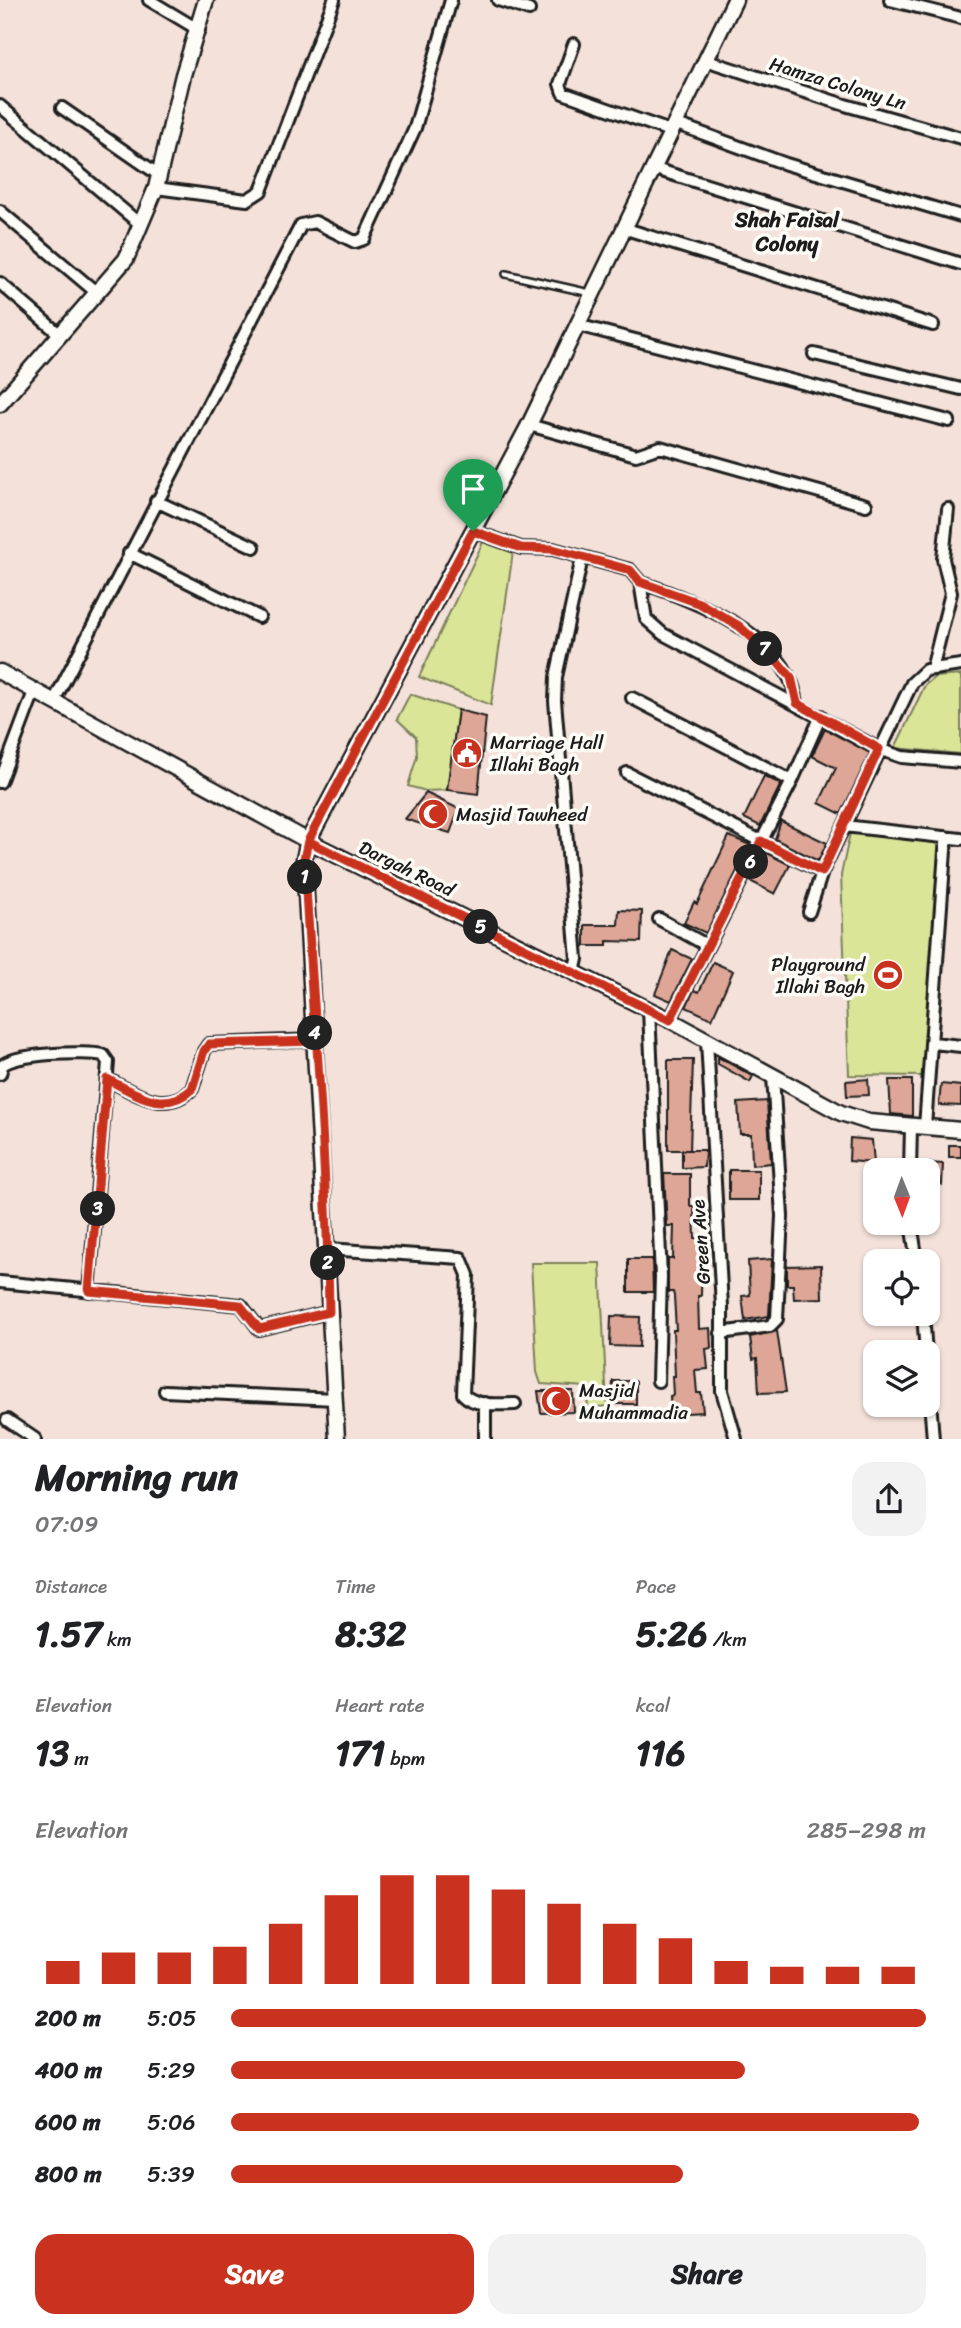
<!DOCTYPE html>
<meta charset="utf-8">
<style>
:root{--surface:#fff;--page:#f2f2f2;--text:#202124;--muted:#757577;--accent:#c8321e}
body{margin:0;font-family:Sriracha,sans-serif;background:var(--page);color:var(--text);height:100vh;display:flex;flex-direction:column;font-size:26px;white-space:nowrap}
*{box-sizing:border-box;margin:0}
p{font-size:23px;color:var(--muted)}
.icon{flex:none;width:38px;height:38px;fill:none;stroke:currentColor;stroke-width:2;stroke-linecap:round;stroke-linejoin:round}
.map{position:relative;height:1439px;overflow:hidden}
.drawer{display:flex;flex-direction:column;background:var(--surface);flex:1}
.drawer>*{flex:none}
.needle{width:46px;rotate:179deg}
.controls{position:absolute;left:863px;top:1158px;display:grid;gap:14px}
.controls a{display:grid;place-items:center;width:77px;height:77px;border-radius:14px;background:var(--surface);box-shadow:0 2px 5px #0004;font-size:35px}
.pin{position:absolute;display:grid;place-items:center;width:60px;height:60px;color:#fff;margin:-72px -30px;border-radius:50% 50% 50% 0;rotate:-45deg;box-shadow:0 0 7px #0007}
.pin .icon{rotate:45deg}
.km{position:absolute;width:35px;height:35px;margin:-18px;border-radius:50%;background:#222;color:#fff;font-size:19px;line-height:35px;text-align:center}
.round{display:grid;place-items:center;flex:none;width:74px;height:74px;border-radius:21px;background:var(--page)}
.head{display:flex;align-items:center;justify-content:space-between;height:119px;padding:0 35px}
h1{font-size:38px;font-weight:700;line-height:52px}
.stats{display:grid;grid-template-columns:repeat(3,1fr);gap:10px;height:119px;padding:7px 35px}
.stats div{display:grid;align-content:center}
.stats b{font-size:35px;font-weight:700}
.stats small{font-size:19px;font-weight:400}
.stats p{font-size:19px}
.chart{height:196px;padding:14px 35px}
.chart p{display:flex;justify-content:space-between}
.chart svg{width:100%;height:126px;margin-top:7px;stroke:var(--accent);stroke-width:6}
.cta{display:flex;gap:14px;margin-top:auto;padding:14px 35px}
.cta a{flex:1;height:80px;border-radius:21px;background:var(--accent);color:#fff;font-size:28px;font-weight:700;line-height:80px;text-align:center}
.cta a+a{background:var(--page);color:var(--text)}
ul{padding:0 35px;list-style:none;font-size:23px}
li{display:grid;grid-template-columns:112px 84px 1fr;align-items:center;height:52px}
li i{height:18px;border-radius:9px;background:var(--accent)}
.map>svg:first-child{display:block}
</style>
<div class="map">
<svg width="961" height="1439" viewBox="0 0 961 1439">
<rect width="100%" height="100%" fill="#f4e2da"/>
<filter id="ink" filterUnits="userSpaceOnUse"><feTurbulence type="fractalNoise" baseFrequency=".0143" numOctaves="2"/><feDisplacementMap in="SourceGraphic" scale="14" xChannelSelector="R" yChannelSelector="G"/><feConvolveMatrix kernelMatrix="1 2 1 2 8 2 1 2 1" color-interpolation-filters="sRGB"/></filter>
<g filter="url(#ink)">
<path fill="#dae598" stroke="#7b805a" stroke-width="2" d="M484,540L513,552L491,705L419,677Z
M961,675V754L895,748L925,685L935,677Z
M410,694L458,710L447,790L426,791L408,786L417,756L416,737L397,719Z
M850,833L942,843L923,1076L849,1075L841,875Z
M531,1263H600L607,1406L588,1408L586,1387L541,1384L537,1372Z"/>
<path fill="#dea697" stroke="#1c1c1c" stroke-width="2" d="M458,710L486,717L478,794L447,790Z
M825,729L870,753L841,814L819,803L836,768L812,756Z
M764,776L781,784L760,826L744,818Z
M426,793L459,809L450,833L405,819Z
M781,821L827,843L818,861L775,839Z
M729,836L750,845L706,933L684,923L694,902L697,904Z
M765,852L790,865L775,894L750,881Z
M619,910L642,911L641,942L607,941V946H585V925H618Z
M672,950L692,959L671,1001L655,994Z
M713,962L733,971L712,1019L686,1007L694,990L699,992Z
M718,1057L753,1076L750,1082L718,1064Z
M668,1060H693L690,1150H668Z
M868,1079L869,1095L847,1096L846,1081Z
M889,1080H912V1116L891,1114Z
M941,1084L961,1086V1106L939,1105Z
M767,1101L771,1163L752,1165L751,1134H740L738,1103Z
M850,1138L872,1140L874,1163L849,1161Z
M949,1145H961V1157H949Z
M682,1150H705L704,1167L682,1168Z
M928,1163L943,1164L942,1185L928,1184Z
M729,1170H759V1200H729Z
M664,1174H690V1206H694L695,1238L702,1239L701,1296H698L699,1329L710,1328L711,1348L706,1349L708,1369L695,1370L697,1393H701L703,1412L671,1414L670,1396L673,1395L672,1376H675L673,1330H676L674,1296L673,1292H668V1259H673L674,1226H667Z
M628,1259H652L653,1292H628Z
M772,1259L769,1316L745,1320L742,1296L750,1295L748,1261Z
M821,1265L822,1298L794,1299L793,1285H787V1266Z
M611,1316L640,1317L639,1347L610,1346Z
M777,1331L786,1392L759,1393L757,1358L753,1359L750,1337Z
M613,1381H636V1404H612Z
M538,1391H573L574,1412L541,1413Z"/>
<g fill="none" stroke-linecap="round" stroke-linejoin="round">
<g stroke="#1c1c1c" stroke-width="10">
<path id="service" d="M506,274L590,293"/>
</g>
<g stroke="#1c1c1c" stroke-width="16">
<path id="minor" d="M149,0L199,30
M498,0L529,10
M890,0L961,18
M574,44L560,84L563,93L670,131
M705,60L845,105L961,138
M0,106L141,225
M62,108L159,175
M674,123L786,164L961,216
M652,168L961,264
M156,188L247,200L261,191L334,0
M0,211L97,293
M623,228L933,325
M0,283L58,333
M577,325L949,421
M814,354L961,389
M529,425L636,455L660,447L866,505
M156,501L254,547
M473,531L521,548L553,549L630,570L640,582L646,619L663,634L879,749L902,757L961,762
M129,553L259,617
M640,582C697,602 788,635 797,703
M932,669L951,593L943,559L948,509
M632,698L792,781
M55,699L301,225L315,222L355,242L364,239L415,128L451,0
M627,773L822,872
M0,782L35,689
M844,826L961,839
M809,912L822,872L912,683L926,670L961,665
M659,919L708,946
M574,973L577,959L555,701L556,677L582,558
M649,1010L661,1277L658,1381
M670,1020L792,781L821,716
M707,1041L722,1306V1391L736,1439
M933,1043L961,1046
M0,1074L2,1066C13,1053 86,1051 103,1055L108,1062L89,1291
M107,1079C135,1093 164,1115 192,1089L204,1051L209,1044L315,1040
M925,1127L946,837
M910,1171L911,1126
M911,1223L917,1262
M328,1249L461,1258L468,1275L463,1394C475,1407 498,1404 515,1404
M0,1282L241,1305L259,1329L329,1312
M923,1314L926,1353
M721,1333L770,1326L777,1319L782,1216L773,1076
M928,1375L933,1439
M165,1391L335,1399
M485,1403V1439
M7,1420L35,1439"/>
</g>
<g stroke="#1c1c1c" stroke-width="19">
<path id="tertiary" d="M0,404L126,259L156,188L183,75L206,0
M0,672L308,841L670,1020L841,1113L869,1122L961,1130
M337,1439L304,859L308,841L529,425L735,0"/>
</g>
<use href="#service" stroke="#fdfcf7" stroke-width="5"/>
<use href="#minor" stroke="#fdfcf7" stroke-width="10"/>
<use href="#tertiary" stroke="#fdfcf7" stroke-width="14"/>
</g>
</g>
<g fill="none" stroke-linecap="round" stroke-linejoin="round" filter="url(#ink)">
<g stroke="#fff" stroke-width="14">
<path id="route" d="M473,531L308,841L304,859C314,1010 327,1161 329,1312L259,1329L240,1305L89,1291L107,1079C135,1093 164,1115 192,1089L204,1051L209,1044L315,1041L304,859L308,841L670,1020L761,841L822,872L879,749L797,703L791,677L771,655L739,626L699,603L640,582L630,570L553,549L521,548L473,531"/>
</g>
<use href="#route" stroke="#c8321e" stroke-width="9"/>
</g>
<defs>
<g id="civic-disc" transform="scale(1.575)"><circle r="9.5" fill="#c8321e" stroke="#fdfcf7"/><path d="M-.6-6.5H3V-4.5H.6V-3L4-1V1h2V6H-6V1h2V-1L-.6-3ZM-1.2 2.5V6h2.4V2.5Z" fill="#fff"/></g>
<g id="mosque-disc" transform="scale(1.575)"><circle r="9.5" fill="#c8321e" stroke="#fdfcf7"/><path d="M3.5-4.9A6 6 0 1 0 3.5 4.9A5 5 0 1 1 3.5-4.9Z" fill="#fff"/></g>
<g id="stadium-disc" transform="scale(1.575)"><circle r="9.5" fill="#c8321e" stroke="#fdfcf7"/><path d="M0-5a6.5 5 0 1 0 0 10a6.5 5 0 1 0 0-10ZM-3.5-1.8h7v3.6h-7Z" fill="#fff"/></g>
</defs>
<g fill-rule="evenodd">
<use href="#civic-disc" x="467" y="753"/>
<use href="#mosque-disc" x="433" y="814"/>
<use href="#stadium-disc" x="888" y="975"/>
<use href="#mosque-disc" x="556" y="1401"/>
</g>
<g text-anchor="middle" stroke-width="7" stroke-linejoin="round" paint-order="stroke">
<g font-size="19" fill="#1c1c1c" stroke="#fdfcf7">
<text transform="translate(838 83) rotate(17)" y="7">Hamza Colony Ln</text>
<text transform="translate(407 868) rotate(26)" y="7">Dargah Road</text>
<text transform="translate(700 1242) rotate(-94)" y="7">Green Ave</text>
</g>
<g font-size="19" fill="#1c1c1c" stroke="#fdfcf7" text-anchor="start">
<text x="490" y="749">Marriage Hall<tspan x="490" dy="22">Illahi Bagh</tspan></text>
<text x="456" y="821">Masjid Tawheed</text>
<text x="865" y="971" text-anchor="end">Playground<tspan x="865" dy="22">Illahi Bagh</tspan></text>
<text x="579" y="1397">Masjid<tspan x="579" dy="22">Muhammadia</tspan></text>
</g>
<g font-size="21" font-weight="bold" fill="#1c1c1c" stroke="#fdfcf7">
<text x="787" y="227">Shah Faisal<tspan x="787" dy="24">Colony</tspan></text>
</g>
</g>
</svg>
<div class="controls">
<a><svg class="needle" viewBox="-14 -14 28 28"><path d="M0-13l5 13h-10z" fill="#e53935"/><path d="M0 13l5-13h-10z" fill="#757577"/></svg></a>
<a><svg class="icon" aria-label="locate" viewBox="0 0 24 24"><circle cx="12" cy="12" r="6"/><path d="M12 2v4M12 18v4M2 12h4M18 12h4"/></svg></a>
<a><svg class="icon" aria-label="layers" viewBox="0 0 24 24"><path d="M12 4l9 5-9 5-9-5zM3 14l9 5 9-5"/></svg></a>
</div>
<div class="pin" style="left:473px;top:531px;background:#1e9e55"><svg class="icon" aria-label="arrive" viewBox="0 0 24 24"><path d="M6 21V4h12l-3 4 3 4H6"/></svg></div>
<b class="km" style="left:305px;top:877px">1</b>
<b class="km" style="left:328px;top:1263px">2</b>
<b class="km" style="left:98px;top:1209px">3</b>
<b class="km" style="left:315px;top:1033px">4</b>
<b class="km" style="left:481px;top:927px">5</b>
<b class="km" style="left:751px;top:862px">6</b>
<b class="km" style="left:765px;top:649px">7</b>
</div>
<section class="drawer">
<div class="head"><div><h1>Morning run</h1><p>07:09</p></div><a class="round"><svg class="icon" aria-label="share" viewBox="0 0 24 24"><path d="M12 15V3M7 8l5-5 5 5M5 13v7h14v-7"/></svg></a></div>
<div class="stats">
<div><p>Distance</p><b>1.57<small> km</small></b></div>
<div><p>Time</p><b>8:32</b></div>
<div><p>Pace</p><b>5:26<small> /km</small></b></div>
</div>
<div class="stats">
<div><p>Elevation</p><b>13<small> m</small></b></div>
<div><p>Heart rate</p><b>171<small> bpm</small></b></div>
<div><p>kcal</p><b>116</b></div>
</div>
<div class="chart"><p><span>Elevation</span>285–298 m</p>
<svg viewBox="0 0 160 44" preserveAspectRatio="none"><path d="M5 44V36M15 44V33M25 44V33M35 44V31M45 44V23M55 44V13M65 44V6M75 44V6M85 44V11M95 44V16M105 44V23M115 44V28M125 44V36M135 44V38M145 44V38M155 44V38"/></svg>
</div>
<ul>
<li><b>200 m</b>5:05<i style="width:100%"></i></li>
<li><b>400 m</b>5:29<i style="width:74%"></i></li>
<li><b>600 m</b>5:06<i style="width:99%"></i></li>
<li><b>800 m</b>5:39<i style="width:65%"></i></li>
</ul>
<div class="cta"><a>Save</a><a>Share</a></div>
</section>
